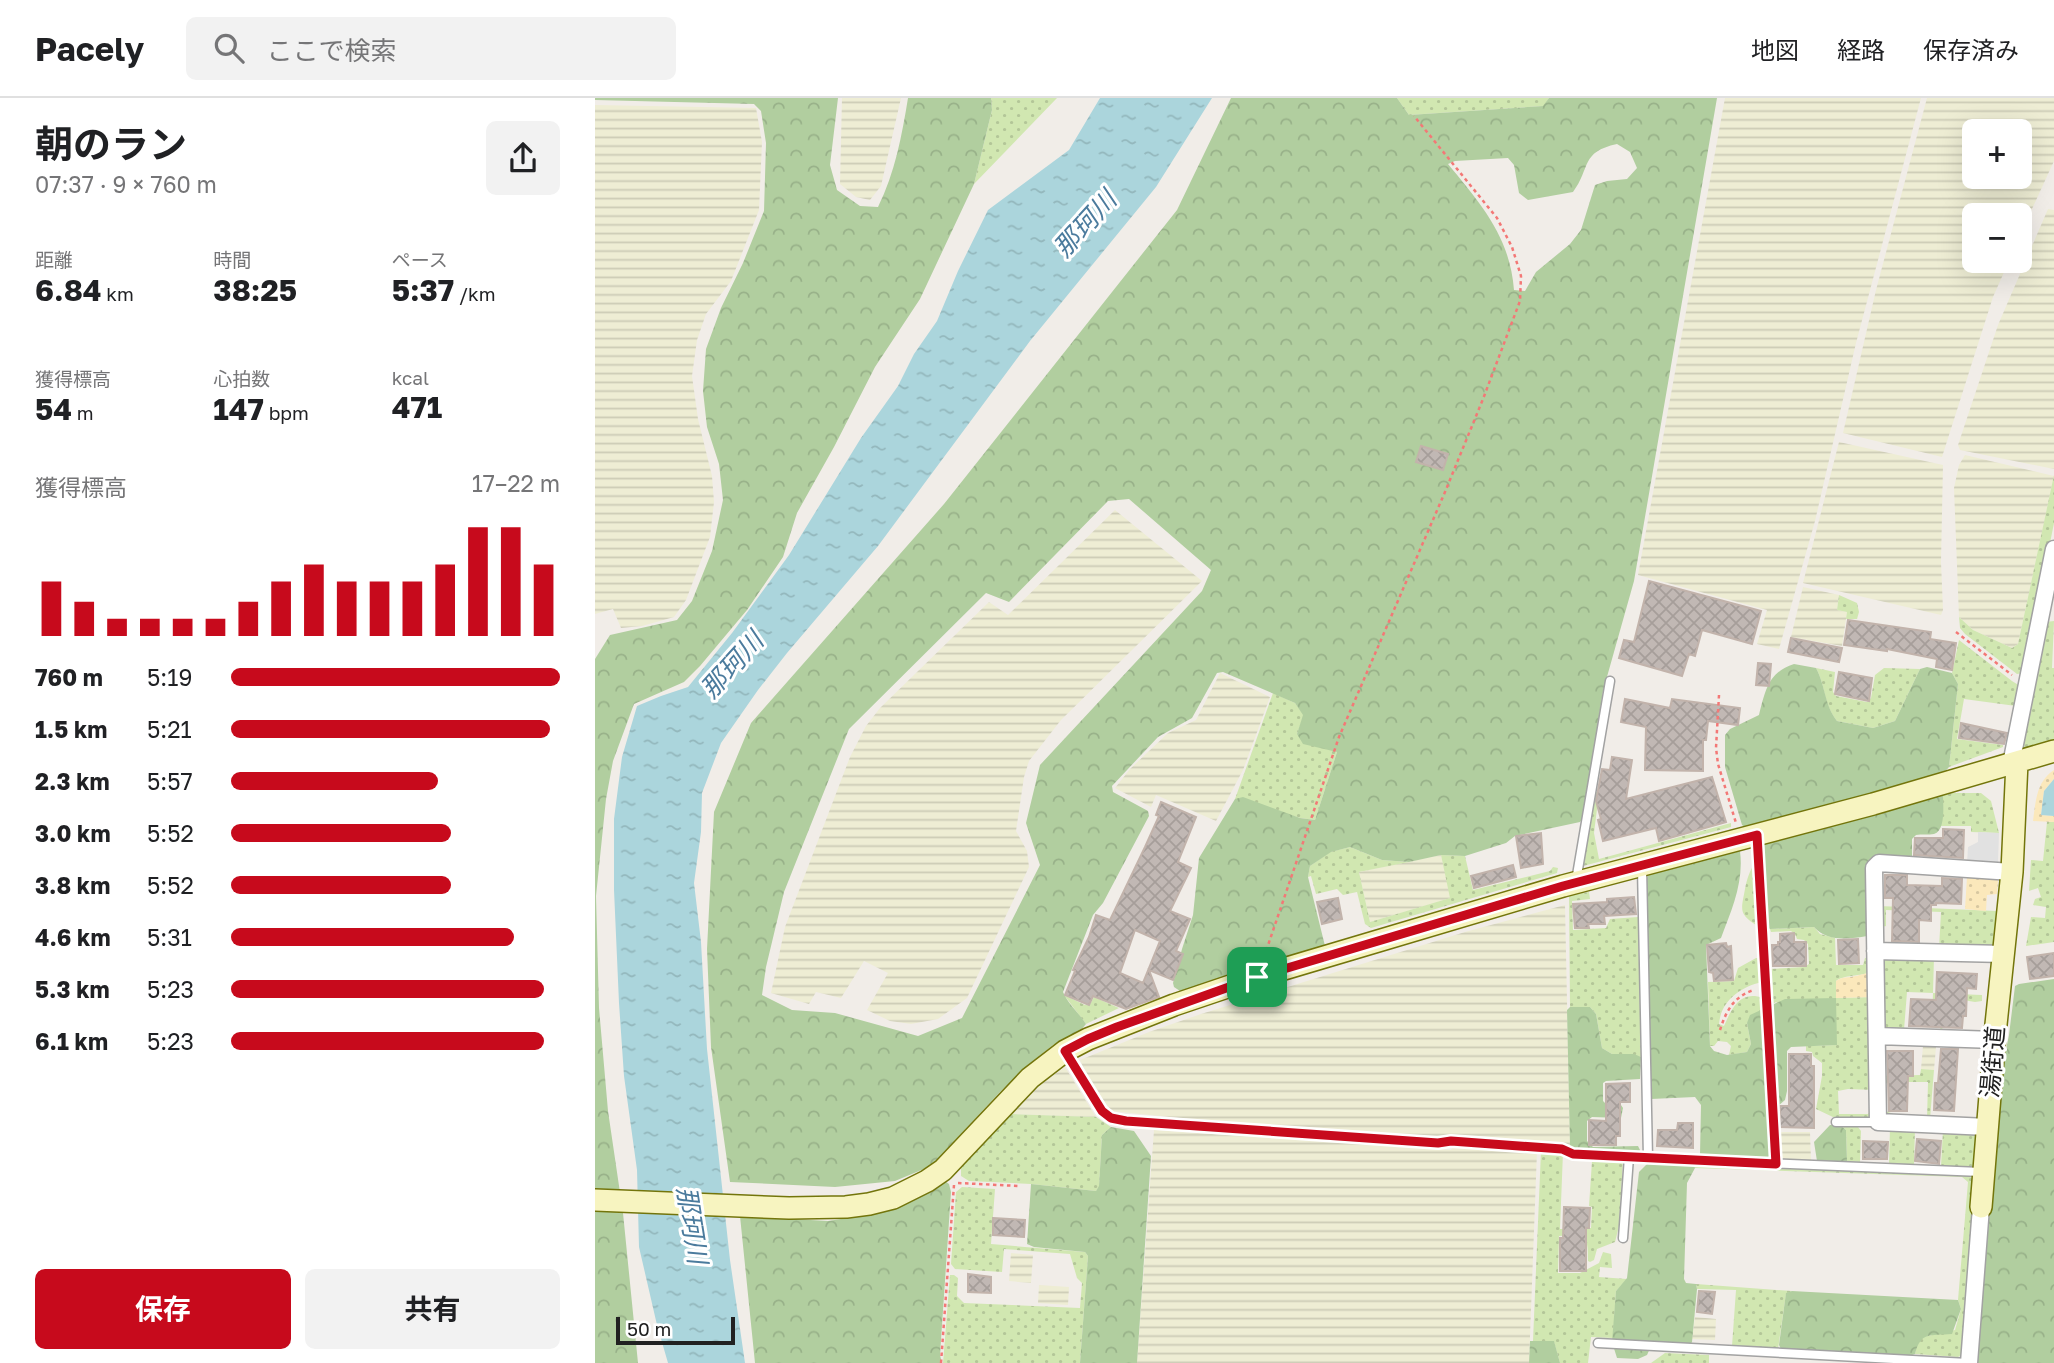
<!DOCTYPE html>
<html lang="ja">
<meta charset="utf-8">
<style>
:root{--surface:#fff;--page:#f2f2f2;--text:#202124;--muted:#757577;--line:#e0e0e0;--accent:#c70a1c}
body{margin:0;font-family:"Golos Text","Noto Sans JP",sans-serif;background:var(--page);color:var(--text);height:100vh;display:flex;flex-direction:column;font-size:26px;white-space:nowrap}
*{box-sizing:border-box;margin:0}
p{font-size:23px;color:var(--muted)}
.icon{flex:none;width:38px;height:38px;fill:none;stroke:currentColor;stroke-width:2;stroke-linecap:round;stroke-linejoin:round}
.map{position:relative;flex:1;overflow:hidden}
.drawer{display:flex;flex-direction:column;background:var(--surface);width:595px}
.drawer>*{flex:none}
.fabs{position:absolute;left:1367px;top:21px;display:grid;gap:14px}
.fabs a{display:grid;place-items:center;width:70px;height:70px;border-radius:10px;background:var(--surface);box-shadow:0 7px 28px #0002;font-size:35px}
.scale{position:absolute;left:21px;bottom:18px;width:119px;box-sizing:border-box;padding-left:7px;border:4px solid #212121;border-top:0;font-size:19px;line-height:24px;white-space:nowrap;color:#212121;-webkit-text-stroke:5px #fff;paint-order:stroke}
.pin{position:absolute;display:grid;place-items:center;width:60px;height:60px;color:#fff;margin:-30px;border-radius:14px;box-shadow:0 4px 10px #0006}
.round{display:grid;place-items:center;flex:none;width:74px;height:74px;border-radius:10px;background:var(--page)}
.head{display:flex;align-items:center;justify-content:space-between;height:119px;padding:0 35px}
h1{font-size:38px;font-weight:700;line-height:52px}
.stats{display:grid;grid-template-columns:repeat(3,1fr);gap:10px;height:119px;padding:7px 35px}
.stats div{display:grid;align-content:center}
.stats b{font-size:30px;font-weight:700}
.stats small{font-size:19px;font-weight:400}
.stats p{font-size:19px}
.chart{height:196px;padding:14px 35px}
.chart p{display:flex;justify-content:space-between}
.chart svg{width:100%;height:126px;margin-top:7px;stroke:var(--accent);stroke-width:6}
.cta{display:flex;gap:14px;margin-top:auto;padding:14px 35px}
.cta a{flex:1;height:80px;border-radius:10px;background:var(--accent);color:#fff;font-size:28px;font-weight:700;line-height:80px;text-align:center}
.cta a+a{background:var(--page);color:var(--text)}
ul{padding:0 35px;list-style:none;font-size:23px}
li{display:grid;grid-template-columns:112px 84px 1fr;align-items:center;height:52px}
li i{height:18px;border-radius:9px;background:var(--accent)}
header{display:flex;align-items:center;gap:42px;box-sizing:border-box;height:98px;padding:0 35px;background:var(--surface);border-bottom:2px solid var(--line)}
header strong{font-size:33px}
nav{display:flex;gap:38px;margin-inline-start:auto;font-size:24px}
.search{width:490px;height:63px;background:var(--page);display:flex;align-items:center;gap:18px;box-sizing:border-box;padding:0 24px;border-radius:10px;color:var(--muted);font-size:26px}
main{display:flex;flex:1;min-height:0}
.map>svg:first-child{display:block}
</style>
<header>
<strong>Pacely</strong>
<div class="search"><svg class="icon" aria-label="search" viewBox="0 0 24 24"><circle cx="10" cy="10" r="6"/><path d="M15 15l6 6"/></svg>ここで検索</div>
<nav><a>地図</a><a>経路</a><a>保存済み</a></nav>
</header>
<main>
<section class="drawer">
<div class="head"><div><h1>朝のラン</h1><p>07:37 · 9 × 760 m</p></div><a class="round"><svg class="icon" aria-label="share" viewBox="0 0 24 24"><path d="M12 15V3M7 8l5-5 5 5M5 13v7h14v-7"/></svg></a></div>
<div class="stats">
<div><p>距離</p><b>6.84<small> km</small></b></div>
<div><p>時間</p><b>38:25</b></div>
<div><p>ペース</p><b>5:37<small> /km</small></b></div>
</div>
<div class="stats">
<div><p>獲得標高</p><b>54<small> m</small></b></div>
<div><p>心拍数</p><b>147<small> bpm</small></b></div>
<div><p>kcal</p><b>471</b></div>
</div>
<div class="chart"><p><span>獲得標高</span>17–22 m</p>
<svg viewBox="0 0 160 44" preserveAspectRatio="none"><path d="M5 44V25M15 44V32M25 44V38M35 44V38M45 44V38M55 44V38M65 44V32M75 44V25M85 44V19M95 44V25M105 44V25M115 44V25M125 44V19M135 44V6M145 44V6M155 44V19"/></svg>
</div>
<ul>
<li><b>760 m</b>5:19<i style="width:100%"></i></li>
<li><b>1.5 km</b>5:21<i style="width:97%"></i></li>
<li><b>2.3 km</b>5:57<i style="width:63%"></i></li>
<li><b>3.0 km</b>5:52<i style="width:67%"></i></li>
<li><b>3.8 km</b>5:52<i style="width:67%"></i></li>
<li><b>4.6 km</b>5:31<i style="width:86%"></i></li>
<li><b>5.3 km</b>5:23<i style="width:95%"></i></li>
<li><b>6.1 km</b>5:23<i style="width:95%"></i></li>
</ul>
<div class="cta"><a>保存</a><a>共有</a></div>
</section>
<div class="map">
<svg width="1459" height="1265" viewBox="0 0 1459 1265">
<defs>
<pattern id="farmland-rules" width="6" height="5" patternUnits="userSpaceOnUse" patternTransform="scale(1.75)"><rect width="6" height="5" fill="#eeedd4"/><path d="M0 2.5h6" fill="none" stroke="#cccbb6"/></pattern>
<pattern id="grass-dots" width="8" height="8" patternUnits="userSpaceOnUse" patternTransform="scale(1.75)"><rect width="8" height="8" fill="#d1e7b1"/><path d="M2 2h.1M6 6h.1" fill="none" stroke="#b3c698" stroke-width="1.8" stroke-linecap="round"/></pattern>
<pattern id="forest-crowns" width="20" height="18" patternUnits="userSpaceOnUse" patternTransform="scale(1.75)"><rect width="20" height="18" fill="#b1ce9f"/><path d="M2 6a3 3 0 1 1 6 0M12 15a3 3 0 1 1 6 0" fill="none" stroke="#98b189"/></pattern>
<pattern id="sand-dots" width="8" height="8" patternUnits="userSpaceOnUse" patternTransform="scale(1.75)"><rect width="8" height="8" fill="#fbe8bb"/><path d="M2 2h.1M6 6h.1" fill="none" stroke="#d7c7a0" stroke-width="1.8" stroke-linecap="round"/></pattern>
<pattern id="water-ripples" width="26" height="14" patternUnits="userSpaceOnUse" patternTransform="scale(1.75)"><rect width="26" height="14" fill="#abd5dc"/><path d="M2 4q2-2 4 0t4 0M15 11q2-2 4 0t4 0" fill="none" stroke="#93b7bc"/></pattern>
<pattern id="building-cross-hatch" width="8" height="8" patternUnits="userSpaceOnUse" patternTransform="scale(1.75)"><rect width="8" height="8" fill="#c1b8b4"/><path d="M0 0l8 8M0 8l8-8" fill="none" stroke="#a69e9a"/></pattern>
</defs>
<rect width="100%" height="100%" fill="#f1ede8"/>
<path fill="url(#farmland-rules)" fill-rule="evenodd" d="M247,0H306L286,88L275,102L261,99L245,86Z
M1130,0H1326L1261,245L1220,423L1184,551L1162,546L1172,512L1043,477Z
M1332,0H1459V63L1425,137L1424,117H1379V163H1414L1398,199L1347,359L1248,335L1281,192ZM1379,33H1424V79H1379Z
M0,7L161,10L167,44L164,112L136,183L111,216L102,242L97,278L103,321L117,378L119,404L115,439L91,502L79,519L47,528L26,530L18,511L0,516Z
M1453,111L1459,112V371L1365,352L1363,347L1403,227Z
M1244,344L1348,367L1346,464L1348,512L1346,517L1208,485Z
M1370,357L1459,378L1423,546L1417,550L1378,532L1364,519L1359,390L1364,367Z
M520,412L607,483L466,622L434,663L429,679L421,733L432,753L434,769L372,900L343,921L316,926L295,923L272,912L293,875L269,863L246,900L221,894L214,906L176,895L190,829L255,659L271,628L285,610L394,504L413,517Z
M1208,489L1244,497L1242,512L1252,514L1247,548L1196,539Z
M625,575L675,599L648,672L621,723L561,697L556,709L520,690L535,671L573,635L601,622Z
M846,757L856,800L775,824L764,774Z
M970,807L975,1048L662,1028L516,1013L493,980L485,962L554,934L606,916L870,834Z
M1328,948L1341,949L1339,972L1326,971Z
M470,969L501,1019L416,1016L441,990Z
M559,1032L856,1052L858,1048L942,1053L934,1265H542Z
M1181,1034H1215L1216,1062H1185L1182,1058Z
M416,1155L438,1157L436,1185L414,1183Z
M444,1187L474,1189L473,1207L443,1205Z
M1100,1219L1121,1221L1120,1242L1097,1241Z"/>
<path fill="url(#grass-dots)" d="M396,0H462L379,86L397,12Z
M802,0H954L949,8L814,17Z
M1459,377V425L1429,575L1422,576L1370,536L1365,530L1364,519L1378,532L1417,550L1423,546Z
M1244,497L1262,505L1264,514L1262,521H1251L1252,514L1242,512Z
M1459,523L1457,570H1459V644L1427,652L1425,649L1451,524Z
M1364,542L1417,583L1425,588L1421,608L1369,601L1362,641L1408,647V649L1354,669L1363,586L1357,575Z
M1221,570L1240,574L1238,594L1241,598L1272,604L1276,600L1280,577L1289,570L1325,571L1300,623L1278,630L1242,623C1228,605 1231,589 1221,570Z
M678,595L700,605L709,617L702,636L742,654L720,722L705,720L640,701Z
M1001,694L1004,695L999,735L1004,761L1136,725V729L988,768Z
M1356,695H1386L1396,703L1404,735L1376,734V728H1346L1348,697Z
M1452,724H1459V844L1431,848L1436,819L1450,820L1451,809L1438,807L1440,801L1446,799L1443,790L1434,793L1436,762L1448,763Z
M755,749L787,762L814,764L764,774L775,824L855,800L846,757L870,758L878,792L955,773L958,769L963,770L962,775L776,830L770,826L762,794L748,797L742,791L721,796L716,778L713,779L715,768L735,754Z
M1160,764L1164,829C1143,816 1146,813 1150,791C1152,780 1155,773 1160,764Z
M994,794L995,801L977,803L978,832L1011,830L1015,821L1043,819L1046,959L1017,956L1007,950L1001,916L995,909H975L974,797Z
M1284,808L1402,813L1398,848L1344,850L1346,814L1291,812V828L1287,829Z
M1219,829L1225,836L1240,840L1241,867H1268L1270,860L1276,859L1277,874C1266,878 1248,877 1241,883V900L1277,899L1278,992L1253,991L1243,993L1244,1016H1273L1276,1012L1279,1014L1274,1020H1240L1221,1011L1227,978V965L1218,958L1217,954L1211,953V948L1242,947L1181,904L1177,907L1175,871L1209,869L1214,866L1213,846L1209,842L1202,841L1200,836L1196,833L1176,834L1175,831Z
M1339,859L1338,895L1387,897V903L1380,904L1350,899L1347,935L1345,934L1346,920L1337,917L1338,895L1312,894L1309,932H1291L1287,929L1286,860Z
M1161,860H1166L1167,884C1145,889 1126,903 1124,926L1129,928C1137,910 1145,892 1168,900L1169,911L1152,925L1156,946L1152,954L1134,957L1136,948L1132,944L1123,943L1119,948H1115L1113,884L1139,883L1143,870Z
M469,897L490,907L495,906L499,899L524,910L491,926Z
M1287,945L1290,946V976L1292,978L1325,977L1326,971L1339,972L1335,1021H1332L1333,984H1293L1290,987L1291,1013L1303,1018H1290Z
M416,1016L501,1019L516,1029L507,1037L504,1089L501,1093L436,1086L374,1083L366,1078V1070Z
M1245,1027L1263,1029L1266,1033L1265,1064L1252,1063L1251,1032Z
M1295,1030H1320L1319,1067L1294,1065Z
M1348,1032L1385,1034L1382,1068L1377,1070L1346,1068Z
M946,1053L968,1054L965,1131L996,1130L997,1109L994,1108L997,1063L1000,1061L1028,1062L1024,1128L1020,1144L1002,1151L999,1162L995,1164L993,1163C993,1136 991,1136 964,1138L963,1175H985L1004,1165L1008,1154L1016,1156L1017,1170L1005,1169L1004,1179L1032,1181L1021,1193L1018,1240L996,1239L993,1265H965L959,1244L938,1243Z
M1099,1067L1374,1076L1380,1084L1368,1256L1363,1259L1320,1256L1323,1243L1328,1239L1360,1232L1366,1211L1363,1202L1373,1084L1367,1079L1100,1070Z
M367,1089L400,1091L396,1146L490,1154L493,1158L485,1265H348L355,1177H359L363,1180L362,1198L369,1205L485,1210L487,1185L482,1180L475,1156L409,1151L407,1174L360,1171L356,1166L361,1094Z
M1101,1186L1197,1193L1191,1196L1183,1251L1137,1248L1141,1192L1102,1191Z
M1070,1255L1114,1257V1265H1056Z"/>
<path fill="url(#forest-crowns)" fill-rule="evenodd" d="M0,0H243L235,67L242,92L265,108L283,109C300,75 307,37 313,0H396L397,12L379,86L325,201L280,269L239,349L202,415L188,459L152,512L105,568L89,584L39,606L18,663L11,701L1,798L4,910L13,1013L28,1115L43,1265H0V561L15,537L82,522L97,503L117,453L128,402L124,366L112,329L108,293L111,251L126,210L148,165L169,113L171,45L166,13L159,6L0,2Z
M636,0H802L814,17L948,8L954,0H1122L1039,483L1008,593L988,720L985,724L920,738L911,745L870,758L846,757L814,764L787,762L755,749L736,754L715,768L713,779L730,848L588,895L579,889L578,885L587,851L598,817L604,760L640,701L648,699L705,720L720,722L742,654L708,646L702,636L708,617L700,605L628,574L622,575L597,620L563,639L517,688L518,694L553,713L554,718L508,805L498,817L468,894C473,906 484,915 491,926L486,932L458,947L433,967L405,994L336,1068L300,1083L240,1089L135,1084L116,949L112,851L119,714L156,625L349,406L582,112ZM1022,46L1035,54L1042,70L1032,81L1012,83L1000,87L986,132L975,146L941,174L930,193L919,192C915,139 886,106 853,66L860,63L913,60L919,67L924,95L933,102L978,94C996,70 985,54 1022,46ZM534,401L616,472L607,493L445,667L431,725L445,767L367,920L323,938L240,915L197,912L167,897L171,869L189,794L254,631L391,495L414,504L513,403Z
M1199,566L1221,570C1231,589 1229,606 1242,623L1278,630L1300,623L1325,571L1332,569L1357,575L1363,586L1354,669L1348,676L1154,732L1147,727L1130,669V637L1135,631L1164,617C1170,594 1173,574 1199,566Z
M1341,696L1348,697C1348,707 1351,732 1339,736C1334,737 1326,736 1321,737L1317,741V762H1283L1272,838C1254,841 1232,844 1219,829L1175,831L1171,828L1165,747L1168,745Z
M1145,753C1149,784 1137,811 1126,840L1111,847L1115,948L1119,953L1132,957L1152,954L1156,946L1152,925L1155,917L1190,901L1241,900L1242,947L1196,949L1192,953V993L1190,1002L1177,1013V1062L1107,1060L1105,1057L1106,1007L1100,999L1056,1001L1054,998L1050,785L1053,777Z
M1459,881V1265H1382L1406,976L1414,937L1420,888L1424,886Z
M975,909H995L1001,916L1007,950L1017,956H1039L1046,959L1045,981L1011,983L1008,985V1003L1012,1007H1026L1028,1010L1026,1020L997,1019L992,1023V1043L998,1049L1043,1048L1045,1052L1042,1057L980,1054L975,1048L972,912Z
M1235,1027H1245L1251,1032L1252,1063L1249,1065L1222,1063L1219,1044Z
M516,1029L539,1033L556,1058L542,1265H485L493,1158L490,1154L439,1149L432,1146L436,1086L501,1093L504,1088L507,1037Z
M1052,1066L1099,1067L1100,1070L1092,1085L1089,1181L1091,1185L1101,1186L1102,1191L1097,1244L1095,1247L1057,1246L1052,1257L1043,1261L1022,1260L1017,1244L1021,1193L1032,1180L1044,1074Z
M350,1083L354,1086L356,1094L345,1257L347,1265H160L145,1118L233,1123L272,1117L313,1104Z
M1197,1193L1363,1202L1366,1211L1357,1236C1335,1238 1326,1233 1320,1256L1314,1258L1186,1251L1184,1247L1191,1195Z
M935,1243H959L965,1265H934Z"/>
<path fill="url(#sand-dots)" d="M1459,672V681L1449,693L1446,717L1459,718V724L1438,723C1441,703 1441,684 1459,672Z
M1372,779H1399L1403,782L1402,796L1392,797L1391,813L1370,811Z
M1277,874V899L1241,900V883C1248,878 1253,880 1261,878C1266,877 1271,875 1277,874Z"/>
<path fill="#e1e1e1" d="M1383,734L1404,735L1403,765L1398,767L1372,766L1373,749L1383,744Z"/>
<path fill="url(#water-ripples)" d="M505,0H617L561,89L435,243L283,448L192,555L163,592L126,645L107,695L106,734L99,785L106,844L112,951L135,1162L150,1265H73L62,1227L44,1149L42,1072L29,978L24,905L19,792V721L27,659L42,608L66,598L93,589L137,535L194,457L266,340L303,288L319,256L342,223L363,173L393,112L474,52Z
M1459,681V718L1446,717L1449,693Z"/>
<path fill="url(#building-cross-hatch)" stroke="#c2b3ab" stroke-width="2" fill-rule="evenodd" d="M826,348L853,356L848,372L821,364Z
M1054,483L1166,513L1157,546L1107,532L1100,558L1094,556L1087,578L1024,560L1029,542L1039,544Z
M1253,522L1336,534L1335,541L1361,545L1357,572L1341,569L1342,561L1292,551V553L1249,547Z
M1196,540L1247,550L1244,564L1193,554Z
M1163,565L1176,566L1174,588L1161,587Z
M1244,574L1277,580L1274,603L1240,596Z
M1030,601L1075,610L1077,601L1145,610L1143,627L1113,623L1111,642H1108V673L1050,672L1051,629L1026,624Z
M1366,625L1412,635L1409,646L1364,640Z
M1017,659L1037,662L1031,701L1117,679L1131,724L1064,743L1061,730L1008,743L1003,722L1006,721L1001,703L1007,671L1015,672Z
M566,704L601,719L583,764L596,770L575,813L595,821L581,853L588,856L578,882L554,872L564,899L531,911L498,898L494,907L470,897L480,873L478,872L494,839L501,817L515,822L550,749L564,718L561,717ZM540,832L565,843L548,885L525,875Z
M1348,731L1369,732L1368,760L1319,757L1320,740H1348Z
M946,735L948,766L926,770L921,738Z
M918,767L921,779L879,790L876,778Z
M1290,777H1312V787L1347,788V780L1367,781L1366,806L1341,805V807H1336V823L1324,822V844L1297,843L1298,800H1290Z
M1039,799L1041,816L1009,818L1010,826H993L994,830H980L978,806L1012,804V801Z
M743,800L747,821L727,826L722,804Z
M1199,835V844H1211V868H1178L1177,847H1183V844H1185V836Z
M1263,841L1264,865L1244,866L1243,842Z
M1131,845L1132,849L1136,848L1138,882L1119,883L1118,875L1114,874L1112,847Z
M1459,855V878L1435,881L1432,859Z
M1342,874L1382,876L1381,891L1372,890L1371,918H1368L1367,930L1314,928L1316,901L1341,902Z
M1346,951H1363L1359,1013L1339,1012L1340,985H1343Z
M1292,953H1318V978H1313L1312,1013H1294Z
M1194,956H1216V968H1219V1030L1185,1029V1008H1194Z
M1035,985V1004H1025V1038H1021V1047H994V1022L1011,1023V986Z
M1083,1025H1098V1050L1062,1048L1063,1032H1082Z
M1322,1041L1346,1043L1344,1066L1320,1063Z
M1268,1043L1293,1044L1292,1061H1268Z
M969,1109L995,1110L994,1130H991V1173H965V1140H968Z
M398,1120L430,1122L429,1139L398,1137Z
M373,1176L396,1179V1195L373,1194Z
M1104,1193L1120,1194L1117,1216L1102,1214Z"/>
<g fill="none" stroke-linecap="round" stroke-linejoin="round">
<g stroke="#a2a2a2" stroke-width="11">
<path id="lane" d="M1162,737L1181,1066
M1047,770L1053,1060L1386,1074
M981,783L1015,583
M1241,1024H1283
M978,1056L1053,1060
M1028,1140L1034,1059
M1003,1245L1373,1265"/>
</g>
<g stroke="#a2a2a2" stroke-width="19">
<path id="street" d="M1416,666L1459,451
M1280,853L1409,856
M1282,938L1400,942
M1393,1029L1283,1024L1279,770L1284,765L1417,774
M1374,1265L1386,1109"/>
</g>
<g stroke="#73750b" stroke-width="24">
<path id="secondary" d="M0,1102L194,1110L251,1109L274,1106L298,1100L332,1083L348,1072L435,980L470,953L493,941L579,907L662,879L968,788L1278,706L1459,653
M1386,1109L1400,936L1417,774L1422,664"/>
</g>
<path stroke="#f37876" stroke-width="2.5" stroke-dasharray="3.5 3.5" stroke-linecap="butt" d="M1361,534L1417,577
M1124,597L1121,650L1123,666L1141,725
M669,859L744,639L850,394L888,301L925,203L926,178L917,149L902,120L819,18
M1125,932C1131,913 1139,898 1159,892
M479,968L507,1013L516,1020L843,1045L855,1043L968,1051
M363,1085L424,1088
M346,1265L359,1087"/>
<use href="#lane" stroke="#fff" stroke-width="8"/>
<use href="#street" stroke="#fff" stroke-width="16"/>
<use href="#secondary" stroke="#f7f4c0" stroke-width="21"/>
</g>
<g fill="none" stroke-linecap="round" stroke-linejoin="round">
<g stroke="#fff" stroke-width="14">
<path id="route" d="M1162,737L1181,1066L978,1056L967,1051L856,1043L843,1045L531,1023L516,1020L507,1013L470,953L493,941L522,929L662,879L968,788Z"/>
</g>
<use href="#route" stroke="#c70a1c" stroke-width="9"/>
</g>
<g text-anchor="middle" stroke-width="6" stroke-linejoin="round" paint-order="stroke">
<g font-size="24" fill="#212121" stroke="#fff">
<text transform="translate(1398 964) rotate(-85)" y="8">湯街道</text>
</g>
<g font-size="26" font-style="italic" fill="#4b7b9d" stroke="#fff">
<text transform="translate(490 126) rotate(-48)" y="9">那珂川</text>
<text transform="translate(137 567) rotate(-48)" y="9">那珂川</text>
<text transform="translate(97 1127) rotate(81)" y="9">那珂川</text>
</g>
</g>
</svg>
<div class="fabs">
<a>+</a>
<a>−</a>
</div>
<div class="scale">50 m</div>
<div class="pin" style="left:662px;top:879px;background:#1e9e55"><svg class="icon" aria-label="arrive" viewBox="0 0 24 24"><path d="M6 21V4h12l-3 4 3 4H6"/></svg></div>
</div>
</main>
